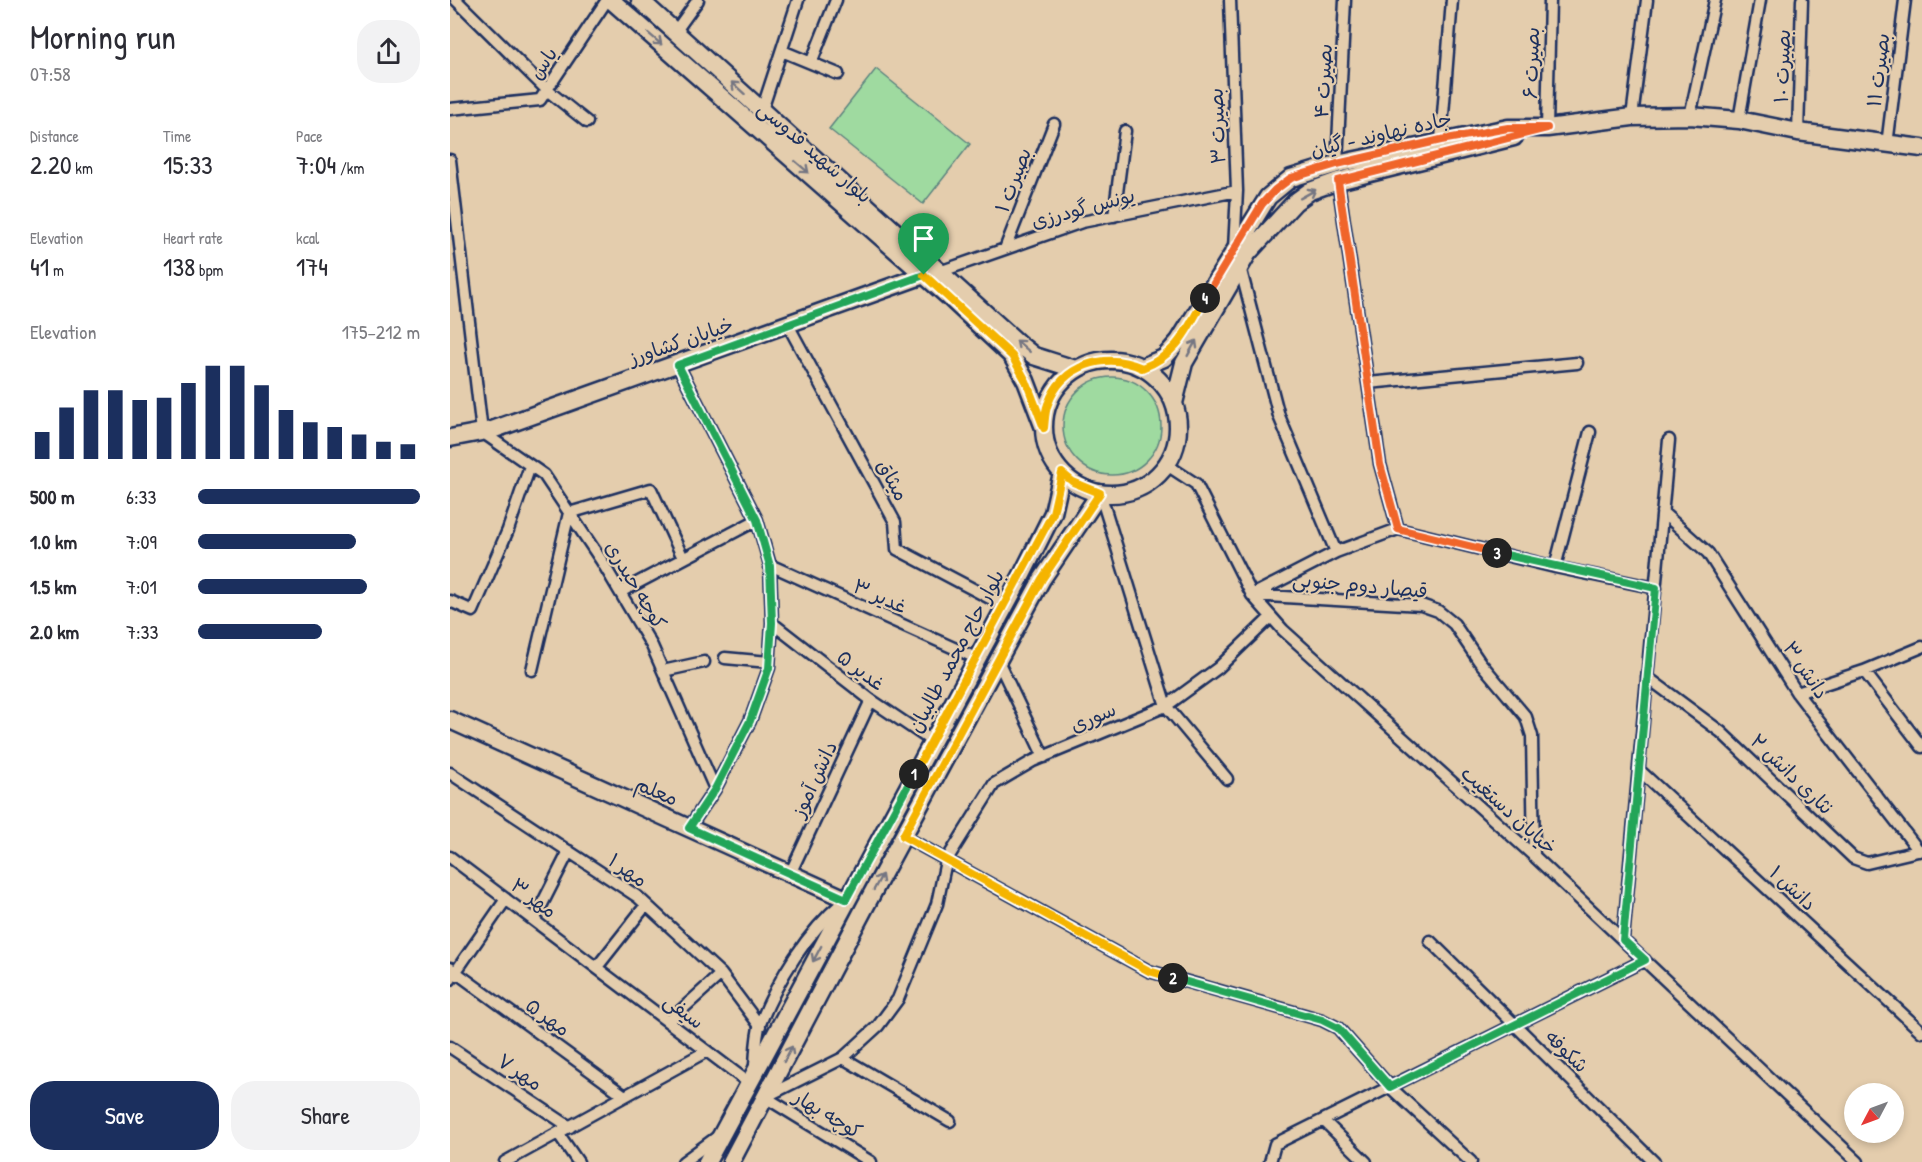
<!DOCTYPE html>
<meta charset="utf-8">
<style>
:root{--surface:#fff;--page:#f2f2f3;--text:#2b2b33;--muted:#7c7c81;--accent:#1b2f5e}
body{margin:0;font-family:"Patrick Hand","Playpen Sans Arabic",sans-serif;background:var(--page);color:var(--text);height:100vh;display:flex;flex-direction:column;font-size:22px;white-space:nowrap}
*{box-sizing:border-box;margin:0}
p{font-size:20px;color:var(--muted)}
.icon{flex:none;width:33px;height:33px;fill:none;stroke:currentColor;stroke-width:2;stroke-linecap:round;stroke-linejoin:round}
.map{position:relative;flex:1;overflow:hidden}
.sheet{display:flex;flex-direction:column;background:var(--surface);width:450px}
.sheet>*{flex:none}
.needle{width:39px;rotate:229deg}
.fabs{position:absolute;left:1394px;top:1083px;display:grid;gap:12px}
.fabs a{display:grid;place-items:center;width:60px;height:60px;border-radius:50%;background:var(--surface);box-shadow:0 3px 9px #0003;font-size:30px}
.pin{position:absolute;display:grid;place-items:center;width:51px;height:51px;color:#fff;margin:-62px -26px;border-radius:50% 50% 50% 0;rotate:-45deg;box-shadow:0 0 6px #0007}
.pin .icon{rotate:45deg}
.km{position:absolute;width:30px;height:30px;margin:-15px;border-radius:50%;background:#222;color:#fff;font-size:16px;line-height:30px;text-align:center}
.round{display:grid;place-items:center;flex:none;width:63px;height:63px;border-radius:24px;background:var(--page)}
.summary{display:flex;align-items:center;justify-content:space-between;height:102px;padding:0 30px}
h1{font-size:33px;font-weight:600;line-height:45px}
.metrics{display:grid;grid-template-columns:repeat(3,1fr);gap:9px;height:102px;padding:6px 30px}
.metrics div{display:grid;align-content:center}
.metrics b{font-size:26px;font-weight:600}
.metrics small{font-size:16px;font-weight:400}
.metrics p{font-size:16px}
.chart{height:168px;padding:12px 30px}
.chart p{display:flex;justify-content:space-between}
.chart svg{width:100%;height:108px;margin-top:6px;stroke:var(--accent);stroke-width:6}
.button{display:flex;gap:12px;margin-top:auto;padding:12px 30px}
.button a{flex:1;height:69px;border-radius:24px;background:var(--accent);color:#fff;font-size:24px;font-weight:600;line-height:69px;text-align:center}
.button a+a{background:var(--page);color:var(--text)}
ul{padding:0 30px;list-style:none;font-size:20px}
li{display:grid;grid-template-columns:96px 72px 1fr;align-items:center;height:45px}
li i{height:15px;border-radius:8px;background:var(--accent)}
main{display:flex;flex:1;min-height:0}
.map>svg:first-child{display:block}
</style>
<main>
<section class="sheet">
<div class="summary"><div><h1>Morning run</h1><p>07:58</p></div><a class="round"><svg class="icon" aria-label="share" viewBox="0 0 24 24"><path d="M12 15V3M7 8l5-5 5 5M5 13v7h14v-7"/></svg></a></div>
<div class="metrics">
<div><p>Distance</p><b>2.20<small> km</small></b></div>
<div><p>Time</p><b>15:33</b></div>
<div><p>Pace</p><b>7:04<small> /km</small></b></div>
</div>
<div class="metrics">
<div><p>Elevation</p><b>41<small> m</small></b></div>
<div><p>Heart rate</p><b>138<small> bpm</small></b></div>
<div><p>kcal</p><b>174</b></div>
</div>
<div class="chart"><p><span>Elevation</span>175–212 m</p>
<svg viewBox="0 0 160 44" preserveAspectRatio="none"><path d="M5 44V33M15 44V23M25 44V16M35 44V16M45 44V20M55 44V19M65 44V13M75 44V6M85 44V6M95 44V14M105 44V24M115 44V29M125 44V31M135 44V34M145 44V37M155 44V38"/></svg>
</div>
<ul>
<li><b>500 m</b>6:33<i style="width:100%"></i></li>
<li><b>1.0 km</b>7:09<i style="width:71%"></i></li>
<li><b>1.5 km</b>7:01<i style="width:76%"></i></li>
<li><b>2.0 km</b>7:33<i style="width:56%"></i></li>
</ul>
<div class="button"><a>Save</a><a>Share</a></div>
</section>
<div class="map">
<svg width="1472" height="1162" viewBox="0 0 1472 1162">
<rect width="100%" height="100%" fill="#e4cdad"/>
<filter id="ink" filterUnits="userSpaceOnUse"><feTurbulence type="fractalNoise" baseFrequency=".0167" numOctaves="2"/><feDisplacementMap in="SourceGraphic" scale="12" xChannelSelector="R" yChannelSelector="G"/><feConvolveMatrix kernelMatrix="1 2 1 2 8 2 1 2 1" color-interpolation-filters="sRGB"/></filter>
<g filter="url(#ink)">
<path fill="#9fdaa0" stroke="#5d847f" stroke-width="1.5" d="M426,69L520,144L473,204L379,129Z
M613 426a49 49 0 1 1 98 0a49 49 0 1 1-98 0Z"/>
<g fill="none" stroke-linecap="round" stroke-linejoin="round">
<g stroke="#1b2f5e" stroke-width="15">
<path id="street" d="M6,0L97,90L137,122
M780,0L787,191L784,249
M225,32L248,0
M332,51L388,74
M361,63L386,0
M0,109L90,100L157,0
M312,110L348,0
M1240,116L1265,0
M1182,117L1197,0
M1289,120L1310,0
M1097,128L1100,0
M1348,132L1352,0
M991,140L1002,0
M1437,145L1455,0
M0,160L32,432L94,475L151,560L202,646L265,789
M887,164L895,0
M888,181L930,464L948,529
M664,216L675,131
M555,249L604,124
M789,263L829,416L886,552
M492,271L632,222L787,191
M338,325L445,522L447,549L555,606
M228,365L307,520L320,565L322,623L319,668L300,721L265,789L239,828
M918,383L1127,363
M717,465L746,484L802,595L833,630L1084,856L1408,1162
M650,493L716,706L777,779
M1212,512L1258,553L1347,693L1469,851
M320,565L526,658
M1105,567L1140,432
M170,592L307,520
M804,594L886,552L948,529L1105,567L1206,588
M802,595L971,605L988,611L1004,624L1029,661L1076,717L1082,736L1084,856
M0,601L23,611L58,530L80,466
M322,623L421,700L482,741
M275,658L319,662
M548,661L594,757
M82,670L119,513L201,489L233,558
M213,671L254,662
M1414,671L1472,747
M1197,677L1271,732L1403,858L1417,863L1472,850
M1347,693L1414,671L1472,647
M1189,770L1472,1032
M0,773L188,897L271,974L310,1026
M453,836L699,971L872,1020L888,1028L940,1087L1021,1162
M0,857L299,1083
M340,874L421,700
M84,920L119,851
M1173,940L1219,440
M980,941L1204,1162
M147,967L196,905
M0,968L175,1096
M0,980L56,899
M218,1022L271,974
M0,1047L120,1127
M393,1058L500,1121
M305,1065C306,1052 306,1036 310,1024C328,979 357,932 393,902
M315,1097L393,1058L428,1026L448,999L487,904L496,861L544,784L583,761L716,706L768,668L821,617
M315,1097L421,1162
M873,1120L916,1162
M108,1133L128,1162
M55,1162L257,1051
M233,1162L267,1137
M820,1162L825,1144L1195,960"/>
</g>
<g stroke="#1b2f5e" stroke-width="21">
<path id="secondary" d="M161,0L498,296L562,356L576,381L594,428
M190,0L569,344L584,356L625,369
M594 427a67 67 0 1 1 134 0a67 67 0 1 1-134 0Z
M692,367L714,358L729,341L818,197L841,178L887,164L1058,128H1097L1182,117L1240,116L1289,120L1348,132L1472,148
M724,403L734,363L798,253L845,202L860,191L888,181L1064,137
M0,438L42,430L474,275
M0,720L396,899
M257,1162L573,573L603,513L612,473
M281,1162L416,905L592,579L650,493"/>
</g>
<use href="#street" stroke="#e4cdad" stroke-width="10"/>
<use href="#secondary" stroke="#e4cdad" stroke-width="16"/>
</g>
<defs><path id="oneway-shaft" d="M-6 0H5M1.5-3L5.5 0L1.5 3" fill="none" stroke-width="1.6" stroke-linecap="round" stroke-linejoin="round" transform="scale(1.5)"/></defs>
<g stroke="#757682">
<use href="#oneway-shaft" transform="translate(205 39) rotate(41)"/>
<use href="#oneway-shaft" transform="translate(288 88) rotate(-138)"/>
<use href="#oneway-shaft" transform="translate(352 167) rotate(41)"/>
<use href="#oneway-shaft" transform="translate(858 194) rotate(-29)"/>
<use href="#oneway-shaft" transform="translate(573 346) rotate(-139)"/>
<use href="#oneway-shaft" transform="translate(742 348) rotate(-61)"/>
<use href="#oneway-shaft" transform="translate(428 882) rotate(-62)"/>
<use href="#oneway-shaft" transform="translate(367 954) rotate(118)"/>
<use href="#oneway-shaft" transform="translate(338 1054) rotate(-62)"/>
</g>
</g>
<g fill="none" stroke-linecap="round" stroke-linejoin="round" filter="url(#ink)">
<g stroke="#fff" stroke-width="12">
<path id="split-1" d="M464,774L396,899L239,828L265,789L300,721L319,668L322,623L320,566L307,520L228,365L474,275"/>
</g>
<g stroke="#fff" stroke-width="12">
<path id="split-2" d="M464,774L603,513L612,473L623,482L650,493L592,579L453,836L699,971L723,978"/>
</g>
<g stroke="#fff" stroke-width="12">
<path id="split-3" d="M723,978L872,1020L888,1028L940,1087L1195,960L1173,940L1206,588L1047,553"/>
</g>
<g stroke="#fff" stroke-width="12">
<path id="split-4" d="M755,298L812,204L825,190L841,178L887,164L991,140L1058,128H1097L888,181L930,464L948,529L1047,553"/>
</g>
<g stroke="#fff" stroke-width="12">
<path id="split-5" d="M474,275L562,356L576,381L594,428C595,420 595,411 598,404C612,365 655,351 692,368C728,355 737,329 755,298"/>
</g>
<use href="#split-1" stroke="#22a559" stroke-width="8"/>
<use href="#split-2" stroke="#f5b400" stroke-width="8"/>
<use href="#split-3" stroke="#22a559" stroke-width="8"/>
<use href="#split-4" stroke="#f0652b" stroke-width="8"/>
<use href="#split-5" stroke="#f5b400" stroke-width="8"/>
</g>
<g text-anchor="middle" stroke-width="4.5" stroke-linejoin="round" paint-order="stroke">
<g font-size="20" fill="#1b2f5e" stroke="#e4cdad">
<text transform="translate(93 63) rotate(-56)" y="7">یاس</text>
<text transform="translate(1081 63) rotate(-88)" y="7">بصیرت ۶</text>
<text transform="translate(1332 66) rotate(-88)" y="7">بصیرت ۱۰</text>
<text transform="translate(1428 70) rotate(-83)" y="7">بصیرت ۱۱</text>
<text transform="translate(873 81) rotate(-87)" y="7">بصیرت ۴</text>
<text transform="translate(767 126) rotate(-92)" y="7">بصیرت ۳</text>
<text transform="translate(931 134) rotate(-13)" y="7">جاده نهاوند - گیان</text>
<text transform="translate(365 152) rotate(41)" y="7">بلوار شهید قدوسی</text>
<text transform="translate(563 180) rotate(-69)" y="7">بصیرت ۱</text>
<text transform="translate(633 208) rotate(-15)" y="7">یونس گودرزی</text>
<text transform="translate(231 341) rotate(-19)" y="7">خیابان کشاورز</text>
<text transform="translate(443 480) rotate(62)" y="7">میثاق</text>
<text transform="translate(186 585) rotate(59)" y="7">کوچه حیدری</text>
<text transform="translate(910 585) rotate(5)" y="7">قیصار دوم جنوبی</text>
<text transform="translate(430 596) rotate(24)" y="7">غدیر ۳</text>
<text transform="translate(506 651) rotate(-62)" y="7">بلوار حاج محمد طالبیان</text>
<text transform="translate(411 670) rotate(37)" y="7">غدیر ۵</text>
<text transform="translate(1356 670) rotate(56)" y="7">دانش ۳</text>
<text transform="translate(643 717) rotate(-23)" y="7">سوری</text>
<text transform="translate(1342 774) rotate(44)" y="7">نثاری دانش ۲</text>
<text transform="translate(364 779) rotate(-65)" y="7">دانش آموز</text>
<text transform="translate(207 791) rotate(24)" y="7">معلم</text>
<text transform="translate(1059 810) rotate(42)" y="7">خیابان دستغیب</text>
<text transform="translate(178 870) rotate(35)" y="7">مهر ۱</text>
<text transform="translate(1343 888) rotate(43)" y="7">دانش ۱</text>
<text transform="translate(84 898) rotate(37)" y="7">مهر ۳</text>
<text transform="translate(234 1011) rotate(37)" y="7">سیفی</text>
<text transform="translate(98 1017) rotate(36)" y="7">مهر ۵</text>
<text transform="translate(1117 1051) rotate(44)" y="7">شکوفه</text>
<text transform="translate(70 1072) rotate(34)" y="7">مهر ۷</text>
<text transform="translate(378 1114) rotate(31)" y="7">کوچه بهار</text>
</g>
</g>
</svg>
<div class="fabs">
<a><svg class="needle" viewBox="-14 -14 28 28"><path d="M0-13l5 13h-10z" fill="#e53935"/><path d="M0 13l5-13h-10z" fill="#7c7c81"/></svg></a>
</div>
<div class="pin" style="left:474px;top:275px;background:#1e9e55"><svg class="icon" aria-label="arrive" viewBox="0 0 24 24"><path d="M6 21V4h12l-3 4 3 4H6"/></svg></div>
<b class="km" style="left:464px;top:774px">1</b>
<b class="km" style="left:723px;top:978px">2</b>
<b class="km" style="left:1047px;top:553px">3</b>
<b class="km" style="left:755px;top:298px">4</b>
</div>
</main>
